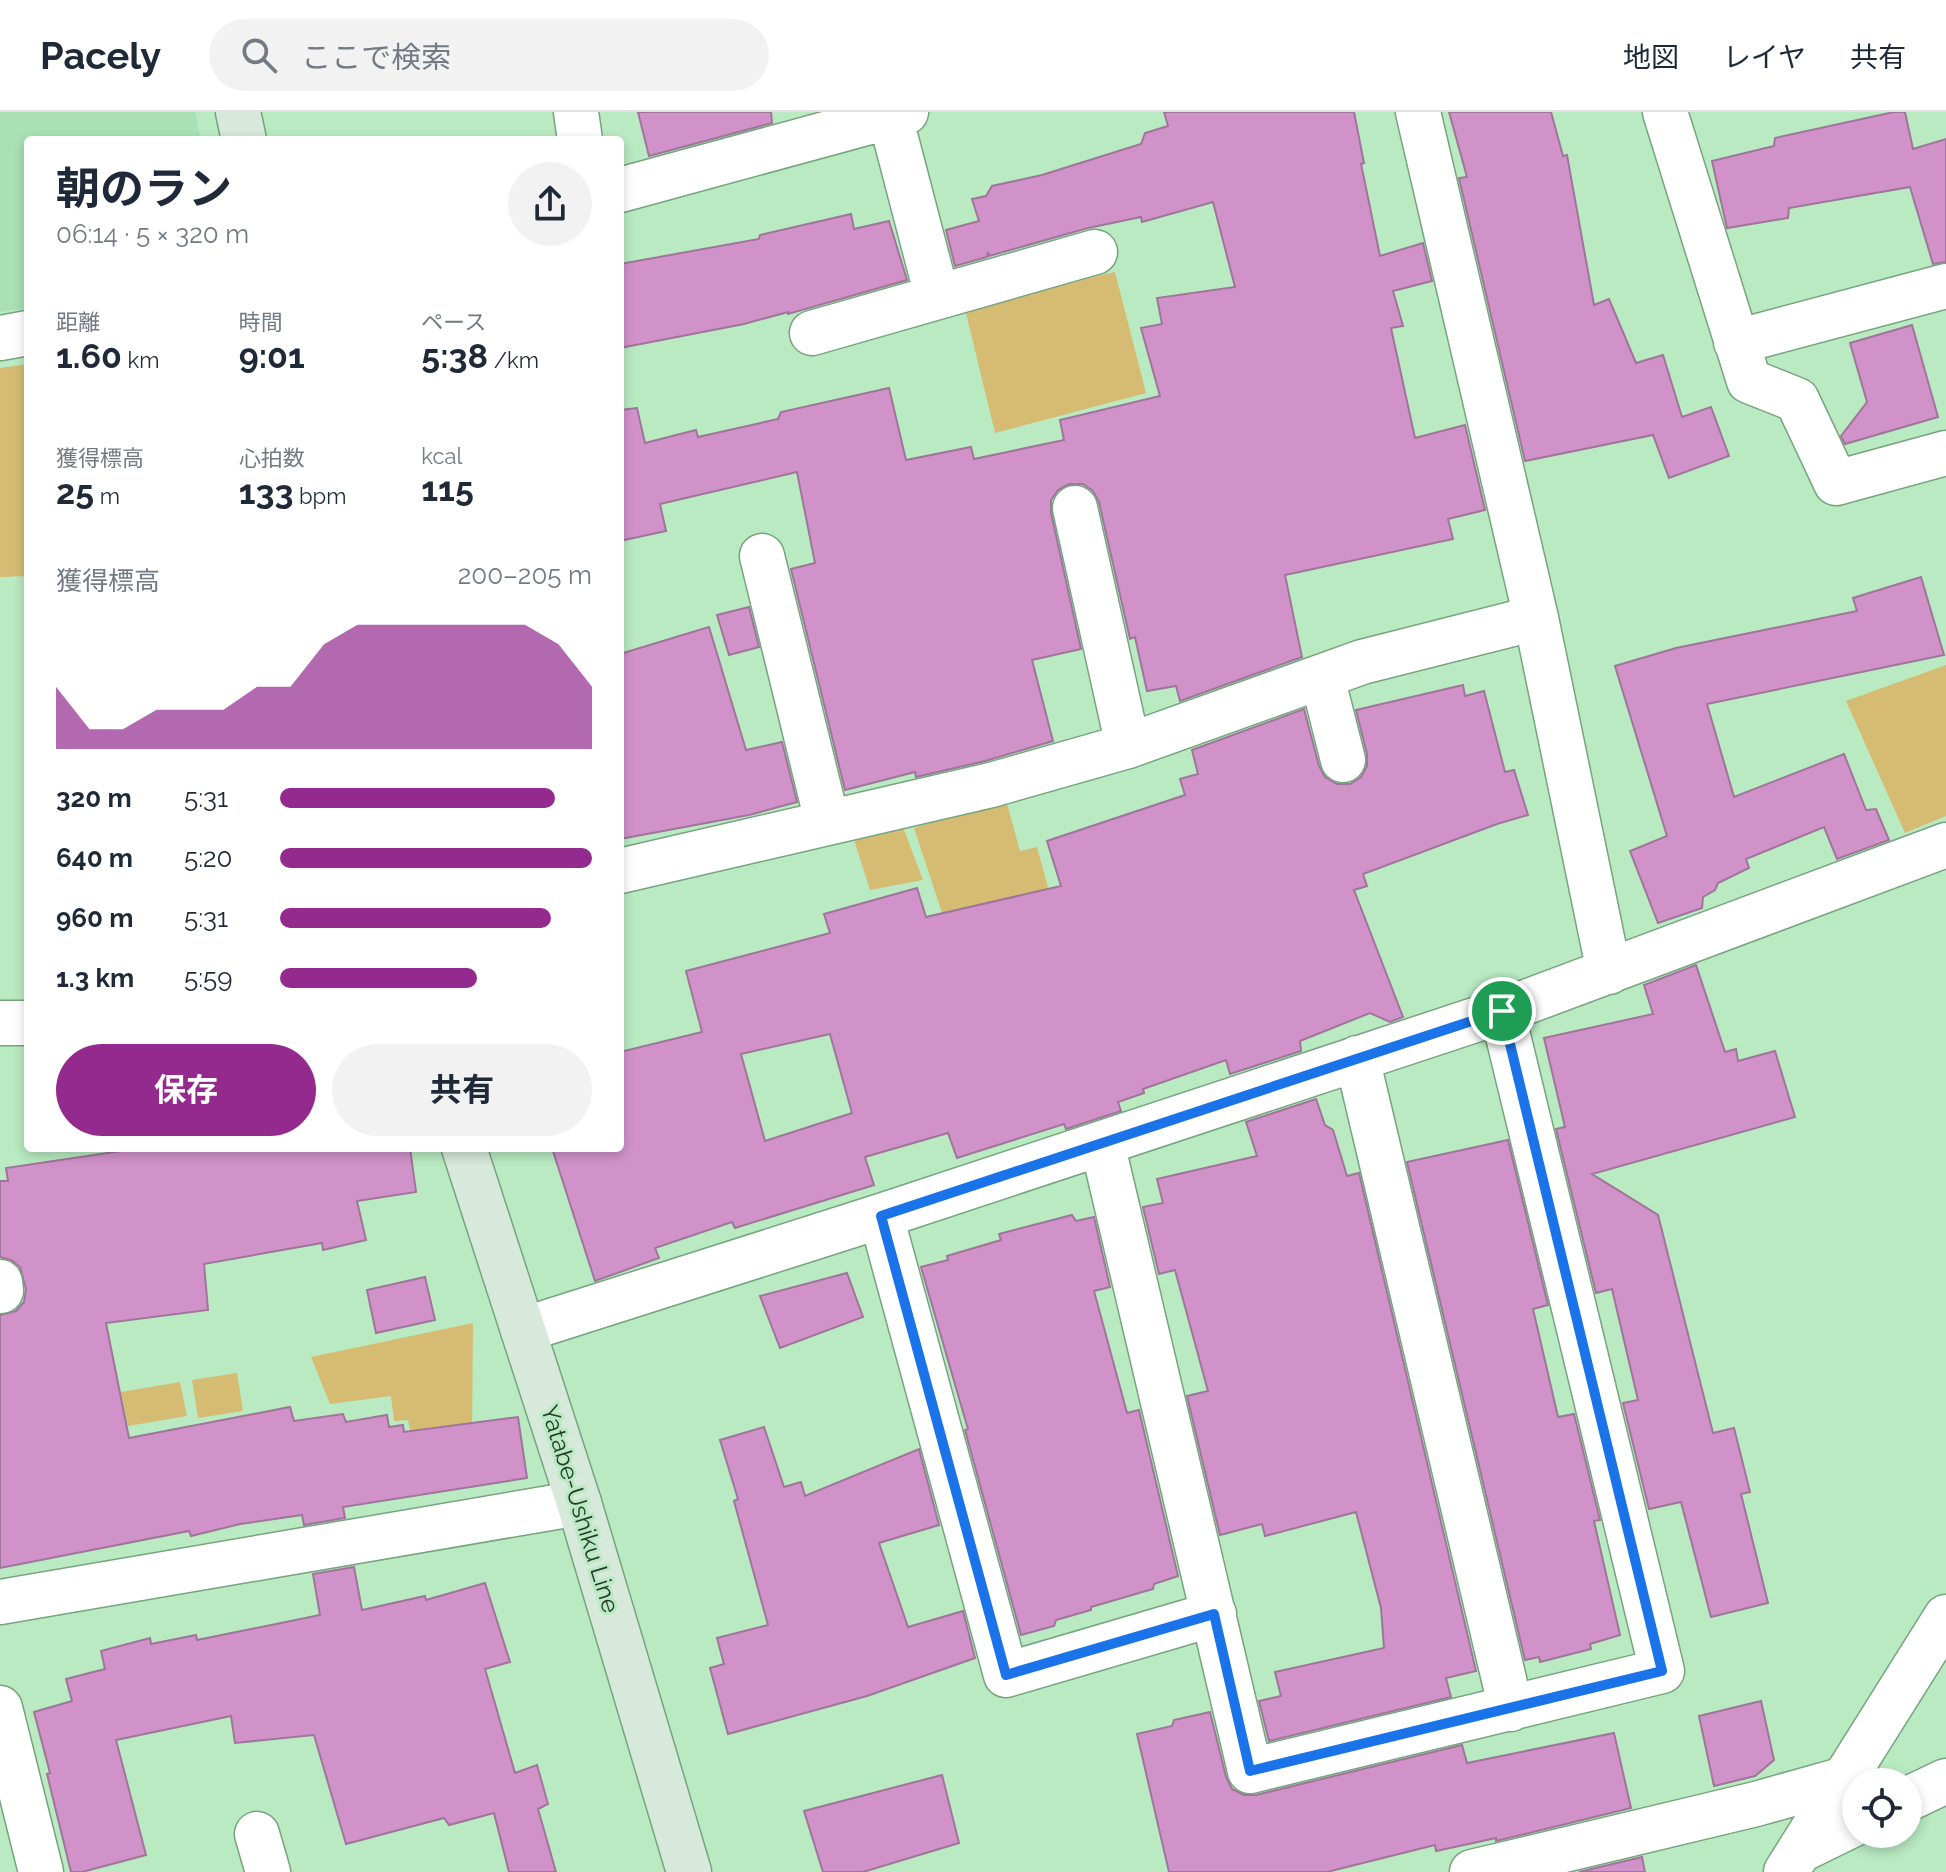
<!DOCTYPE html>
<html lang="ja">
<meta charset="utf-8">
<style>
:root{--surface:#fff;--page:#f2f2f3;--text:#1f2937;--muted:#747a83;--line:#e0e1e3;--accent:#942a8e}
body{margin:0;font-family:Raleway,"Noto Sans JP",sans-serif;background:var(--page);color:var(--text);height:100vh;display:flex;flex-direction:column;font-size:30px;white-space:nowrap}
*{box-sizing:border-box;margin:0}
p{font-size:26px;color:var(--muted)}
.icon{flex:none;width:44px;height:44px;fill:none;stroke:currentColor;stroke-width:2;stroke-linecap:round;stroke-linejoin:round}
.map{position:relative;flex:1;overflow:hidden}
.side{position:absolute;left:24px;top:24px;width:600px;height:1016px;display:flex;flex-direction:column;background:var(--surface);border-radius:8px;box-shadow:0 4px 12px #0003}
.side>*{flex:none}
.tools{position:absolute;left:1842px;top:1656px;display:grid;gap:16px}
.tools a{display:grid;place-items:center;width:80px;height:80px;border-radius:50%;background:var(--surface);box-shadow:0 4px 12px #0003;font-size:40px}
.pin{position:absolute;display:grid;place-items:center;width:68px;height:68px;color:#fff;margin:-34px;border:4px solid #fff;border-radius:50%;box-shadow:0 2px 8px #0007}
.round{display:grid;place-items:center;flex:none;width:84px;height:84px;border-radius:42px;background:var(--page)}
.headline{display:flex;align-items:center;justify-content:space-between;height:136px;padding:0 32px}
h1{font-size:44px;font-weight:700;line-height:60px}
.figures{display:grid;grid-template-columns:repeat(3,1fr);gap:12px;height:136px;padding:8px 32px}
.figures div{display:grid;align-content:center}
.figures b{font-size:34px;font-weight:700}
.figures small{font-size:22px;font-weight:400}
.figures p{font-size:22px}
.chart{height:224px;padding:16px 32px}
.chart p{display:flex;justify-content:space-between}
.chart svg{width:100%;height:144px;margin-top:8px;fill:var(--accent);opacity:.7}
.cta{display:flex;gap:16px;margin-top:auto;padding:16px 32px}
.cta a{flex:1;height:92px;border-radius:48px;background:var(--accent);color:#fff;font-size:32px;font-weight:700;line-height:92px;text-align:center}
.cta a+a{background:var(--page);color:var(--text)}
ul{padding:0 32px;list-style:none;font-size:26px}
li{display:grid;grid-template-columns:128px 96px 1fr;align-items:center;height:60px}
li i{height:20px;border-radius:10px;background:var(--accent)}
header{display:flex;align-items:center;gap:48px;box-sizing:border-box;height:112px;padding:0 40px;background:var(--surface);border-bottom:2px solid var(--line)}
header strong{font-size:38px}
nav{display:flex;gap:44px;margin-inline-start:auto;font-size:28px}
.search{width:560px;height:72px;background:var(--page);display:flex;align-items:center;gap:20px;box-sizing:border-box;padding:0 28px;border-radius:44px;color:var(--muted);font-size:30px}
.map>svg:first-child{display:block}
</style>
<header>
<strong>Pacely</strong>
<div class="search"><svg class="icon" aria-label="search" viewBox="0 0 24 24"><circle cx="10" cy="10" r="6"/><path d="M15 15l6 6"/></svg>ここで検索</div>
<nav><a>地図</a><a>レイヤ</a><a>共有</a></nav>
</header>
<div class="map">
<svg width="1946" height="1760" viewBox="0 0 1946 1760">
<rect width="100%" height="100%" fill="#b9eac2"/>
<path fill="#a9e1b4" d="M0,0H195L201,28H28V196L0,200Z"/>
<path fill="#d6bc73" d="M1115,160L1146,281L995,321L964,193Z
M28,252V464L0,465V256Z
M1946,553V704L1905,721L1846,589Z
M1006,688L1020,739L1037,735L1049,779L945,810L914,716Z
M903,715L923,768L870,778L854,728Z
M473,1211L472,1326L411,1324L408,1308L394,1309L391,1284L330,1292L311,1245Z
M237,1261L243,1299L198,1306L192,1268Z
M180,1270L187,1304L128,1314L121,1280Z"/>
<path fill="#d192ca" stroke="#9f759a" stroke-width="2" fill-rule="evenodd" d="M638,0H771L772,11L649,44Z
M1164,0H1354L1364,51L1361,52L1380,144L1423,131L1432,169L1393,179L1403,214L1391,216L1415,326L1465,313L1485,398L1448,407L1453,427L1285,463L1302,545L1180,589L1176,574L1147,579L1135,525L1130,527L1099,390L1093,379L1083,372H1069L1058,378L1051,388V401L1081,537L1032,548L1053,629L985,649L916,665L915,660L845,678L791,457L815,451L797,360L660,392L666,419L620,429V298L637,296L645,331L696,318L698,325L778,307L781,300L889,276L906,348L971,335L974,347L1064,328L1060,308L1160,284L1141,216L1162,212L1157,186L1235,175L1213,90L1142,110L1141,105L1088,116L989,144L988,140L987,145L955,154L946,118L979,109L972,87L986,84L992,74L1042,63L1141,32L1145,21L1168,14Z
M1449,0H1551L1563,44L1567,43L1594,193L1609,187L1636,251L1663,243L1682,305L1711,295L1729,344L1669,366L1653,323L1525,349L1459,66L1467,65Z
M1894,0H1905L1913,37L1946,27V150L1933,152L1910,75L1789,96L1788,106L1727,116L1712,49L1774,34L1775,26Z
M851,102L854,117L889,109L907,168L788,202V200L744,212L620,236V152L759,127L760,123Z
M1912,213L1938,305L1845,332L1841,324L1867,290L1850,231Z
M1921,465L1944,543L1707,592L1734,685L1844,642L1866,698L1876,697L1889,728L1837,747L1824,715L1746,747L1749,756L1718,771L1715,778L1703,785L1702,796L1658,811L1630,739L1667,724L1615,554L1676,536L1857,499L1853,486Z
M749,495L759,535L729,543L717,503Z
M709,515L746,638L782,630L797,690L749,703L620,727V542Z
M1463,573L1465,584L1484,579L1505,660L1514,658L1528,703L1497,712L1363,762L1367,774L1354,778L1403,905L1390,910L1370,901L1300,929L1301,939L1230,962L1226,948L1143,977L1144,981L1118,990L1121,999L1066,1017L1064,1012L957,1046L948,1021L865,1045L874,1073L735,1116L732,1110L655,1136L659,1146L595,1169L552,1036H620V940L702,920L686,859L830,821L824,802L917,776L926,805L1061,774L1047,729L1185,683L1180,667L1198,662L1192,638L1304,597L1319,654L1325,665L1337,672H1350L1361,665L1367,654V642L1356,598ZM830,922L852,1001L765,1029L741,942Z
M1696,853L1725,940L1736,937L1738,949L1775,939L1795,1005L1592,1062L1658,1103L1713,1321L1734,1316L1750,1380L1741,1382L1768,1491L1711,1505L1681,1390L1649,1397L1623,1291L1638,1288L1612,1177L1596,1181L1556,1017L1565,1015L1544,926L1653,902L1644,873Z
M1316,987L1325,1013L1333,1018L1347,1064L1359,1061L1476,1559L1446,1566L1451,1585L1269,1629L1259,1589L1281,1584L1275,1560L1384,1536L1381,1496L1356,1400L1265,1424L1262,1412L1220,1423L1187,1284L1208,1279L1175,1158L1159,1162L1143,1095L1163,1091L1157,1067L1257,1044L1246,1010Z
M1508,1028L1548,1193L1533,1197L1558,1305L1574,1302L1600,1408L1594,1409L1620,1523L1590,1532L1591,1537L1540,1550L1539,1545L1525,1548L1407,1050Z
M141,1036H410L416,1080L357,1089L366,1128L323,1138L322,1131L204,1152L208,1198L106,1211L129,1326L290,1295L294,1309L343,1302L346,1310L387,1303L389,1315L403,1313L404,1320L518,1305L527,1366L343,1395L345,1406L304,1413L302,1403L240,1412L191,1424L189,1419L0,1456V1203L16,1199L24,1190L26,1177L20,1155L11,1148L0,1145V1069H8L6,1056Z
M1072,1103L1076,1109L1094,1105L1110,1175L1094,1179L1127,1301L1139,1298L1178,1464L1154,1472L1153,1477L1091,1495V1498L1056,1508L1054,1514L1021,1523L965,1318L968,1317L921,1155L948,1148L947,1144L1001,1128L999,1122Z
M847,1161L863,1205L780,1236L760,1184Z
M425,1165L435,1208L376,1221L367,1178Z
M764,1315L784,1375L801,1370L805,1384L919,1337L939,1413L879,1431L908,1515L963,1499L975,1546L867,1584L728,1622L710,1556L724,1552L717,1526L768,1513L734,1389L738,1387L720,1328Z
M354,1455L362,1498L425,1484L426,1488L485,1471L510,1550L485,1557L515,1661L537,1653L548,1692L538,1697L556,1760H509L494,1701L449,1713L444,1706L346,1732L314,1623L235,1631L231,1604L116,1628L146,1743L82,1760H71L47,1662L50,1661L34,1600L72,1589L66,1567L105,1557L101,1539L150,1526L151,1532L196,1523L197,1528L320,1503L313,1462Z
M1761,1589L1774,1648L1755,1664L1714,1674L1699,1604Z
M1210,1600L1226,1665L1232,1677L1244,1683H1256L1462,1633L1467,1651L1614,1621L1631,1696L1496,1729V1726L1436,1739L1435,1733L1327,1760H1169L1137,1622L1172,1614L1174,1608Z
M942,1663L959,1731L863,1760H823L804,1699Z
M1642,1745L1645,1760H1579Z"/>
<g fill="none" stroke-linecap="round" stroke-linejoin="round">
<g stroke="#76a47f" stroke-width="47">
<path id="minor" d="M576,0L580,28
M1418,0L1536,506L1609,860
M1665,0L1749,269L1797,288L1836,371L1946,341
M890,4L937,184
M620,78L906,0
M812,221L1095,140
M0,226L28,221
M1736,230L1946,174
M1075,396L1128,634
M762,444L827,709
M1322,565L1343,648
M620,759L991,673L1128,634L1362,550L1536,506
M0,911H28
M1357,946L1511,1597
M1102,1031L1250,1659L1662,1559L1502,899
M881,1104L1006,1563L1214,1502
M0,1170L1,1179
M523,1218L881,1104L1502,899L1946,733
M0,1490L579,1391
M0,1596L41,1760
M1908,1687L1946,1669
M257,1722L268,1760
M1801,1738L1856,1711
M1472,1760L1756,1692L1841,1668
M1786,1760L1946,1505"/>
</g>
<g stroke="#76a47f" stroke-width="47">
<path id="secondary" d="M238,0L244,28
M464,1036L579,1391L689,1760"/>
</g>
<use href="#minor" stroke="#fff" stroke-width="44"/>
<use href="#secondary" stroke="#d6e9da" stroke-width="44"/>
</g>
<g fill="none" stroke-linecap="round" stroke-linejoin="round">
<g stroke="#fff" stroke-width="16">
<path id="route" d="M1502,899L1662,1559L1250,1659L1214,1502L1006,1563L881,1104Z"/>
</g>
<use href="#route" stroke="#1a73e8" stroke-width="10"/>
</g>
<g text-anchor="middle" stroke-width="6" stroke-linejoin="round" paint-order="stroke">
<g font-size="24" fill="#263a2a" stroke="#b9eac2">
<text transform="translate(580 1397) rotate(73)" y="8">Yatabe-Ushiku Line</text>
</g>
</g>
</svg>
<div class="tools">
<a><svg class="icon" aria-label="locate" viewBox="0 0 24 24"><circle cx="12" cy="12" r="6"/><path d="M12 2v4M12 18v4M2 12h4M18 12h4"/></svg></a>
</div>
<div class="pin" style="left:1502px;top:899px;background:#1e9e55"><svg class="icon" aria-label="arrive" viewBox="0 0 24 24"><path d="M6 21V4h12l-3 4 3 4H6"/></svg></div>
<section class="side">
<div class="headline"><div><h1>朝のラン</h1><p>06:14 · 5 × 320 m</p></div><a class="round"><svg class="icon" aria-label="share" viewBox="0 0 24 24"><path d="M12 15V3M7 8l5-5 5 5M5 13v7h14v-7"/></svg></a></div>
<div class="figures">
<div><p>距離</p><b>1.60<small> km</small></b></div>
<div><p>時間</p><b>9:01</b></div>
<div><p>ペース</p><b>5:38<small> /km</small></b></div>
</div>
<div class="figures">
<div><p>獲得標高</p><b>25<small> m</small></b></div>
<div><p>心拍数</p><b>133<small> bpm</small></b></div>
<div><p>kcal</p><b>115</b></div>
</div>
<div class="chart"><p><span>獲得標高</span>200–205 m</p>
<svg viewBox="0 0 160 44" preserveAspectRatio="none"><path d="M0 44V25L10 38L20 38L30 32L40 32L50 32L60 25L70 25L80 12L90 6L100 6L110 6L120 6L130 6L140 6L150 12L160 25V44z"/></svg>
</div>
<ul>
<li><b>320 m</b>5:31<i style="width:88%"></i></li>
<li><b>640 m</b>5:20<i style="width:100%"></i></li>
<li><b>960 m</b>5:31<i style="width:87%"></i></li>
<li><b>1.3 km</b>5:59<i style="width:63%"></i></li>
</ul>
<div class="cta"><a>保存</a><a>共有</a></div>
</section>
</div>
